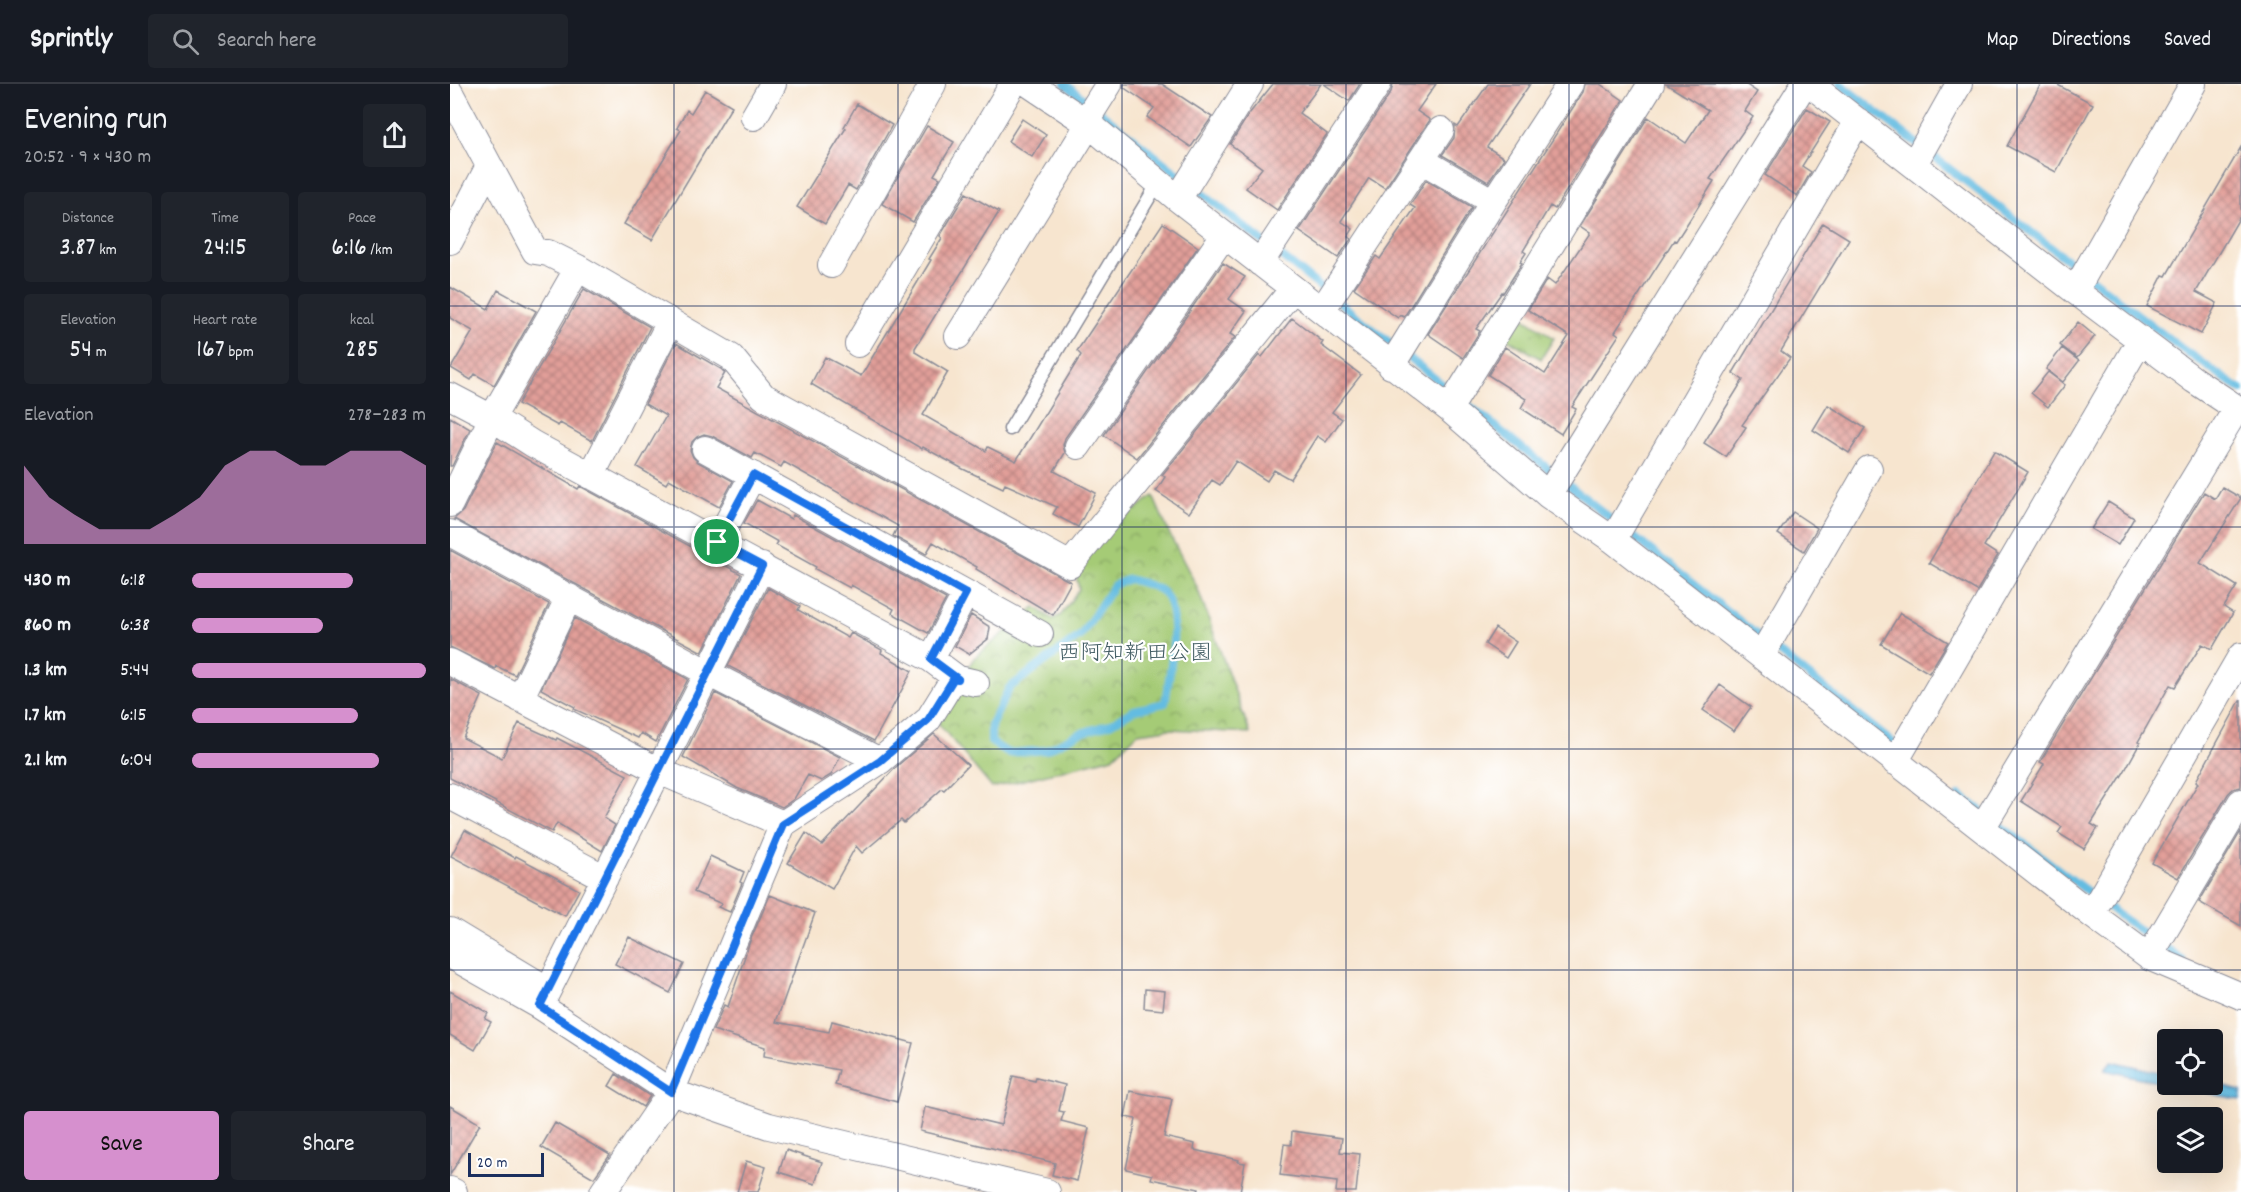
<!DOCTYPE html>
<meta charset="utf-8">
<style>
:root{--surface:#171b24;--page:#20242c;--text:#f1f3f6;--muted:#9ea1a6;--line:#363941;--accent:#d690ce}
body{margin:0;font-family:Dekko,"Klee One",sans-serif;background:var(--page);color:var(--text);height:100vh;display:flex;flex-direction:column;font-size:22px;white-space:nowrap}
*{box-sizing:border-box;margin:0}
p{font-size:20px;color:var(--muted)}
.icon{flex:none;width:33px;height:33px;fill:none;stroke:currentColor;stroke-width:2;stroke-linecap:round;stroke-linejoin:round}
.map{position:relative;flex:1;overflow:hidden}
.sheet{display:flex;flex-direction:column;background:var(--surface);width:450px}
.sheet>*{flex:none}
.fabs{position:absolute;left:1707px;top:945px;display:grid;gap:12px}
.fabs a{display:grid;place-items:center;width:66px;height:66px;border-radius:6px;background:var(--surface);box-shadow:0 6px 24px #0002;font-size:30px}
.scale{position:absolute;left:18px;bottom:15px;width:76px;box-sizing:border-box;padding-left:6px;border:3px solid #1b2f5e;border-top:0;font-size:16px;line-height:21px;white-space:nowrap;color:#1b2f5e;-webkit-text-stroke:4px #fff;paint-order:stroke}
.pin{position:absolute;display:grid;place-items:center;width:51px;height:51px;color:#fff;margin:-26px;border:3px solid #fff;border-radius:50%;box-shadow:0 2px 6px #0007}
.round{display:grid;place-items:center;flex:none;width:63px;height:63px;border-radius:6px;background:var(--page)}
.summary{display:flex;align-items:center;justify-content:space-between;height:102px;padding:0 24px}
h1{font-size:33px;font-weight:600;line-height:45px}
.stats{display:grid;grid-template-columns:repeat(3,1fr);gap:9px;height:102px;padding:6px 24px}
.stats div{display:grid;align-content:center;border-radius:6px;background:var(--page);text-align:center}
.stats b{font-size:26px;font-weight:600}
.stats small{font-size:16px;font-weight:400}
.stats p{font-size:16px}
.chart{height:168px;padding:12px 24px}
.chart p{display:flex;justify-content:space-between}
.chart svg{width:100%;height:108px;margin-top:6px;fill:var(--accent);opacity:.7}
.button{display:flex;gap:12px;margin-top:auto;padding:12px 24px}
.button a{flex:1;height:69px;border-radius:6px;background:var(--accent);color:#111;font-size:24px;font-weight:600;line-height:69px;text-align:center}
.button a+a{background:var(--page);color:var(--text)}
ul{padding:0 24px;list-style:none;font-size:20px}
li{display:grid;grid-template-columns:96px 72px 1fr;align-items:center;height:45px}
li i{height:15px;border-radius:8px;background:var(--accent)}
header{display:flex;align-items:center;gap:36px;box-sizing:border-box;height:84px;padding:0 30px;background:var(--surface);border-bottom:2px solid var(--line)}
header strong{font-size:28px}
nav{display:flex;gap:33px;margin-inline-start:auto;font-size:21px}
.search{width:420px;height:54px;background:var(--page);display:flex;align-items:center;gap:15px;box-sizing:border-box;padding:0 21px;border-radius:6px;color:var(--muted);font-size:22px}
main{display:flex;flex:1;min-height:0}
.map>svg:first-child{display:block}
</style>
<header>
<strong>Sprintly</strong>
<div class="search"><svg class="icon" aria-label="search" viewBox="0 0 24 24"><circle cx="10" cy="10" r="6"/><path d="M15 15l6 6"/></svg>Search here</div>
<nav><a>Map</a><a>Directions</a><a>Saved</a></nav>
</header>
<main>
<section class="sheet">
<div class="summary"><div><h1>Evening run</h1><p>20:52 · 9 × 430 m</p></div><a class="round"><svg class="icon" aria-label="share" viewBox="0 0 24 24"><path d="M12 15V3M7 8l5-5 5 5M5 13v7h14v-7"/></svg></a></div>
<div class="stats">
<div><p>Distance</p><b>3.87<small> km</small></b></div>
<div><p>Time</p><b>24:15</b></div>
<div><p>Pace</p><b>6:16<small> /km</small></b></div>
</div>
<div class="stats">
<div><p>Elevation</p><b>54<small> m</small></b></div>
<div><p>Heart rate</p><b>167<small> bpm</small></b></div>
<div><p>kcal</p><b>285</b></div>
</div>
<div class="chart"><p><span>Elevation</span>278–283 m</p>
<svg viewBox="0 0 160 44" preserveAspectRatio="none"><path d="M0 44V12L10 25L20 32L30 38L40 38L50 38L60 32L70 25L80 12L90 6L100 6L110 12L120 12L130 6L140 6L150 6L160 12V44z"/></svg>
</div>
<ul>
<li><b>430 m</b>6:18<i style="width:69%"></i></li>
<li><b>860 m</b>6:38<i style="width:56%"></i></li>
<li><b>1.3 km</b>5:44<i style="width:100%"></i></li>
<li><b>1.7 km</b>6:15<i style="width:71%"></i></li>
<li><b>2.1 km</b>6:04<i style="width:80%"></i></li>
</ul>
<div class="button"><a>Save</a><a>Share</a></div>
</section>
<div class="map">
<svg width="1791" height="1108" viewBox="0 0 1791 1108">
<defs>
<pattern id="park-crowns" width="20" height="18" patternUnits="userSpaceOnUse" patternTransform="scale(1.5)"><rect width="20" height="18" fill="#a5cb76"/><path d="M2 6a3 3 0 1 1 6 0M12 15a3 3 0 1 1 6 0" fill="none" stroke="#86a564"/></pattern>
<pattern id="building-cross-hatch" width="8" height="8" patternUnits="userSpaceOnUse" patternTransform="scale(1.5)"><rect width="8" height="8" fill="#e29f99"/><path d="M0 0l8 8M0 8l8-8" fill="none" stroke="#b68280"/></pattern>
</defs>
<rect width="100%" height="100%" fill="#fff"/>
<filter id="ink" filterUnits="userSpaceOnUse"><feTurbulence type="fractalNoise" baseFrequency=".0167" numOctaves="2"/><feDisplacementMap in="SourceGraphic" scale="12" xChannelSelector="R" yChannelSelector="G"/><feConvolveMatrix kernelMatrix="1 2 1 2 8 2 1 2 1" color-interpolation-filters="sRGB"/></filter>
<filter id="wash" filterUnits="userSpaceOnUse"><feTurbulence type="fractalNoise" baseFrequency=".008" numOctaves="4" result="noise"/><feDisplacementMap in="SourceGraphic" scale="24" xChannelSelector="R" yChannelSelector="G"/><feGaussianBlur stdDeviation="1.35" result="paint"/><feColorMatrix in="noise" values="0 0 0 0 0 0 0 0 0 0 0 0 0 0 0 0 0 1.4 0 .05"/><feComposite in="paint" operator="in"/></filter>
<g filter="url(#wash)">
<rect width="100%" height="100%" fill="#f7e5cf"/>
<path fill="url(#park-crowns)" stroke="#607d6a" stroke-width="1.5" d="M1070,231L1104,254L1091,275L1056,254Z
M703,412L720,451L747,503L800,649L718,645L688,649L663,673L542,704L488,639L503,606L524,574L585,523L603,535L611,531L629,505L624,482L665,441Z"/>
<path fill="#63bce1" stroke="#3f76a0" stroke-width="1.5" d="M1662,977L1717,990V1000L1655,986Z
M1763,1000L1791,1007V1016L1720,1001Z"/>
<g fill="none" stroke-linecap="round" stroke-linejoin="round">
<path stroke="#63bce1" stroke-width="8" d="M615,0L1448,663
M1390,0L1731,264L1791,306
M679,495C689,498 702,501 710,506C734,522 719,594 715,619L684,626L660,640L628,650L596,666L558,669L541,658V642L559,604L631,551L664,501Z
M1510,711L1674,835L1732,875"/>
</g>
<g id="blocks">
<path fill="url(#building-cross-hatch)" d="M674,0H712L762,33L741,63L697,33L704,24L673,3Z
M823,0H871L849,29L877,50L827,126L796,104L812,84L780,60L799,30Z
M874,0H910L899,17Z
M943,0H986L967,27L980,36L935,104L919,94L891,137L903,145L898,153L901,155L888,174L849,147L941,8Z
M1038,0H1080L1037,63L1054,74L1038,98L992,71L1004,54L1005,41L1008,43Z
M1135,0H1150L1173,16L1105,125L1100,122L1073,167L1076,169L1070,178L1072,179L1053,209L1052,208L1026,245L1030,247L1013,274L978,250L1133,8Z
M1216,0H1295L1307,8L1295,27L1303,33L1260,95L1264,97L1246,126L1226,157L1224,156L1165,248L1169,251L1122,323L1126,325L1111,350L1071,324L1076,315L1038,291L1055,263L1095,290L1119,252L1078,226L1097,195L1105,201L1140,149L1130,142L1198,33L1236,59L1258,26Z
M1591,0H1606L1643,20L1606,88L1557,62Z
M255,6L282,22L202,156L174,140L231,46L227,44L237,26L241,29Z
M407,20L442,41L406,106L398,101L375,140L347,123L396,44L394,43Z
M1357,24L1380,38L1352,82L1361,88L1347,112L1315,91Z
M572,35L596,51L582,73L558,57Z
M477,42L504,58L484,91L490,94L463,138L432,120Z
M1791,63V131L1746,208L1767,219L1751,250L1697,222L1713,191L1716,192Z
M976,96L1022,123L954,233L950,231L948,234L904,204L926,172L930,175L965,124L960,121Z
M516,109L549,128L465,264V268L498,288L473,331L536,367L538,363L566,377L631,271L627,267L713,139L748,163L615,354L613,361L615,369L604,387L646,409L628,443L603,430L607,423L555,400L553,404L513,385L473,363L472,365L361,300L375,273L411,292L481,176L479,175L492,154L490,152Z
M1373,139L1399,155L1331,267L1340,274L1292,341L1296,343L1276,373L1254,359L1293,296L1283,289Z
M773,179L795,193L779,215L796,227L780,250L785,253L687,374L654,351Z
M0,203L38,225L48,206L86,227L44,301L25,290L21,296L1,284L23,247L0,234Z
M134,205L200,243L142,357L110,339L108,342L68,320Z
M842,234L873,258L871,261L911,291L882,328L892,335L876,358L867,352L840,395L824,386L817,397L786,377L770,401L762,396L739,429L706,407L715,393L712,391L809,271L812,273Z
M1628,238L1645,252L1627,274L1610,261Z
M226,259L271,285L275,289L266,304L621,498L603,531L526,485L527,483L483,458L476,470L443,452L448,442L334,378L331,383L305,369L302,374L262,352L254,350L247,353L242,358L240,366L243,373L248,378L283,397L269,423L219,395L216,400L187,383L216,332L195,320Z
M1612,264L1629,277L1613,298L1596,285Z
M1598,288L1615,301L1598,323L1581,309Z
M1378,321L1415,344L1399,369L1363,346Z
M0,333L20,345L2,382H0Z
M47,358L128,405L130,402L291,490L252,568L4,435L13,427Z
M1544,367L1578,388L1534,462L1548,471L1527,507L1479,479Z
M1772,403L1791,414L1750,479L1787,502L1774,523L1783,529L1762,565L1752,560L1725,603L1720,601L1688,658L1690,659L1674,688L1641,740L1648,744L1634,765L1608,749L1612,743L1571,717L1594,680L1590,678L1754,408L1765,415Z
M307,416L341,435L343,431L496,515L478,549L442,529L444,525L401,501L400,504L365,485L366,483L326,461L328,458L294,439Z
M1658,418L1684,434L1668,461L1641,445Z
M1343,428L1367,444L1354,467L1328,450Z
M0,466L99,520L65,591L46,582L45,585L0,563Z
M318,504L350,522L348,526L398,554L401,549L432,566L431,569L462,587L424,657L278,582Z
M1450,529L1498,558L1479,589L1431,560Z
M521,531L540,543L538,555L519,570L505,562Z
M125,534L238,595L206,658L191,649L188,654L124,625L125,623L91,605Z
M1045,544L1066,558L1056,574L1035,560Z
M0,595L32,612L13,654L52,674L69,639L106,656L107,654L177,691L154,734L165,741L152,767L107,739L102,748L0,694Z
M1270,601L1301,623L1284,647L1253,626Z
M265,609L390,673L381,691L371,697L358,691L344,715L332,723L287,704L233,673Z
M1791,615V703L1783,705L1778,710L1728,794L1702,779L1748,699L1746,697Z
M484,650L518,681L494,706L492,705L454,739L451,736L412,769L406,762L382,805L338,779L356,749L372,761L447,682Z
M15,746L65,774L66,772L129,806L115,832L1,772Z
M1791,747V842L1749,818Z
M260,772L294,788L290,798L292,799L280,828L268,823L272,820L244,808Z
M320,811L365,829L326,938L379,948L382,937L463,959L447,1018L385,1001L389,986L314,972L315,963L263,946L274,921L278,923L300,857Z
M179,853L234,880L220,909L165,880Z
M695,905L715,907L713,926L694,924Z
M0,907L38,929L35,935L41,938L25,966L0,951Z
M166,990L200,1012L193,1023L159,1002Z
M563,992L585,997L586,994L615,1001L609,1027L614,1028L611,1037L639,1044L627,1097L602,1091L605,1079L470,1047L475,1023L551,1041Z
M680,1007L722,1015L714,1053L745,1060L744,1066L789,1076L788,1078L795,1079L790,1108H748L749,1105L701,1095L702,1091L676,1085L686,1035L675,1033Z
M0,1022L30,1040L0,1091Z
M105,1039L160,1071L144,1094L91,1063Z
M842,1047L892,1054L890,1068L910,1070L906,1108H886L887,1098L830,1091L834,1060L841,1061Z
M336,1066L372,1078L365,1100L329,1088Z
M296,1077L316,1083L308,1108H287Z"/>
</g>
</g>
<g filter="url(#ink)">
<use href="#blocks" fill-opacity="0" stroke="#898a96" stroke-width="1.5"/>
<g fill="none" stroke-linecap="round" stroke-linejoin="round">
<g stroke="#898a96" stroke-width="15">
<path id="lane" d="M560,345L708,99"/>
</g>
<g stroke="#898a96" stroke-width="28">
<path id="street" d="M579,0L639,40L728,115L999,325L1098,411L1163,456L1641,830L1699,873L1791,912
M1360,0L1625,207L1744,296L1791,327
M0,9L85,167L98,169L128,184L281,273L313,312L620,481L843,205
M304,33L323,0
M971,76L1043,118
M1464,80L1509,0
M728,115L800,0
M0,157L39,82
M810,179L928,0
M381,181L483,0
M1625,207L1743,0
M872,226L991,46
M508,252L639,40L642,27L659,0
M408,260L563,0
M941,282L1043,118L1120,0
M0,312L42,334L83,360L481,575L508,595
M999,325L1201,0
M628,362L774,151
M255,365L590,550
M141,392L220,238
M1098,411L1354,0
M0,420L42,334L128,184
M0,449L258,589L430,677
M1163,456L1408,37
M267,458L303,391
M1311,572L1419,385
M481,575L516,509
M0,578L209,687L333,740
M70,615L119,513
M1445,678L1691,255
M0,712L155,794
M1532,744L1787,324
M1641,830L1791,572
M0,847L98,906
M0,871L90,922L221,1008L319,1042L597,1108
M1699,873L1791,718
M90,922L312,482
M0,1106L4,1108
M153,1108L221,1008L333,740L430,677L478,636L504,594L526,599"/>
</g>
<use href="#lane" stroke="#fff" stroke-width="12"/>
<use href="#street" stroke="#fff" stroke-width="26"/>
</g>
</g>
<g fill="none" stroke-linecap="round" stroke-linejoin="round" filter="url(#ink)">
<g stroke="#fff" stroke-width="12">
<path id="route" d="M303,391L516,509L481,575L508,595L504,594L478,636L430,677L333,740L221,1008L90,922L312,482L267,458Z"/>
</g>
<use href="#route" stroke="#1a73e8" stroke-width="8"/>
</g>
<path fill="none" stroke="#1b2f5e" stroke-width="1.5" stroke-opacity="0.55" d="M224,0V1108M448,0V1108M672,0V1108M896,0V1108M1119,0V1108M1343,0V1108M1567,0V1108M0,222H1791M0,443H1791M0,665H1791M0,886H1791"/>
<g text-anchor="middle" stroke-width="4.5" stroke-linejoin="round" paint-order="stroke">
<g font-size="22" fill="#445e65" stroke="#fff">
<text x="685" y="575">西阿知新田公園</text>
</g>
</g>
</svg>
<div class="fabs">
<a><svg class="icon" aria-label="locate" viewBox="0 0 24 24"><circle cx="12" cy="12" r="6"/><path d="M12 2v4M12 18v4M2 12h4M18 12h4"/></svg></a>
<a><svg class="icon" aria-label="layers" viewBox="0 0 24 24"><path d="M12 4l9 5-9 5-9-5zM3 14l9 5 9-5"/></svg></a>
</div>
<div class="scale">20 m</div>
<div class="pin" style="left:267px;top:458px;background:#1e9e55"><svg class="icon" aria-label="arrive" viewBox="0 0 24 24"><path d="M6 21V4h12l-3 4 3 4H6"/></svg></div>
</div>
</main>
